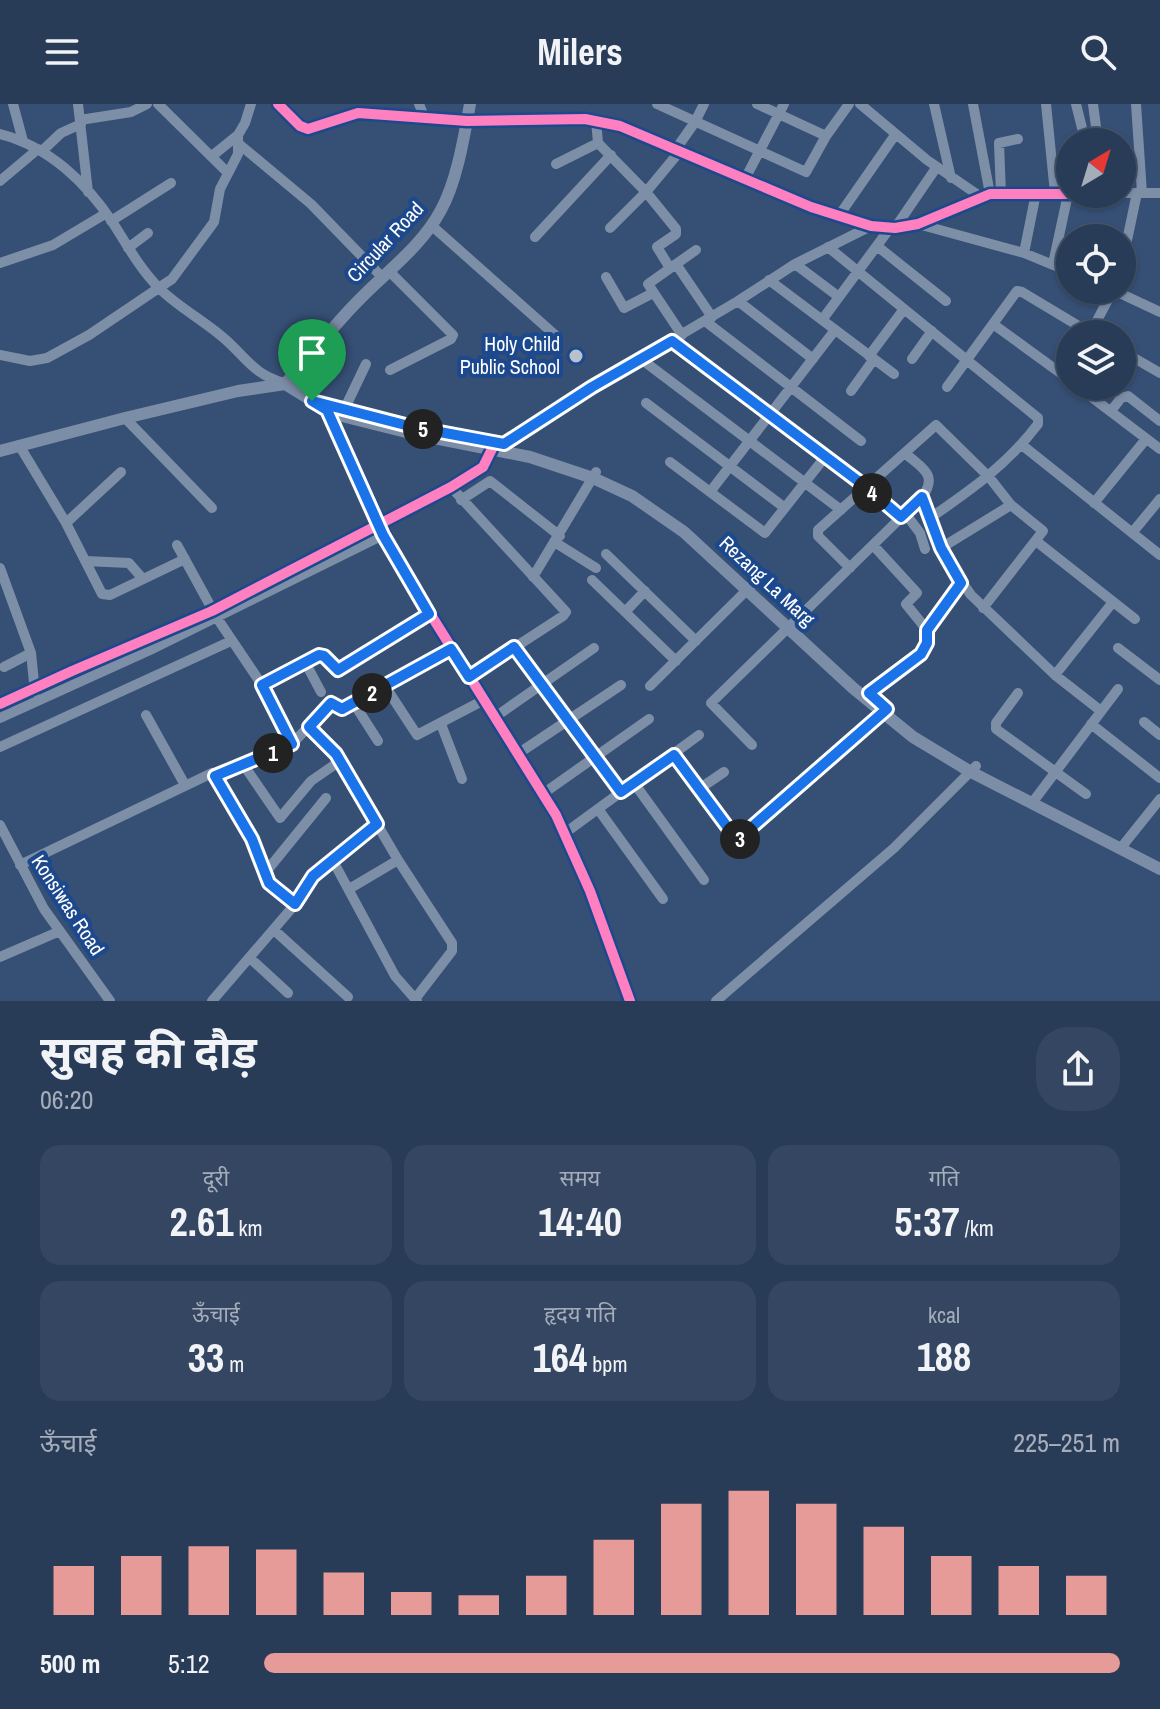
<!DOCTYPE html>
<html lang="hi">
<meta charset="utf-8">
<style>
:root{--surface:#283b57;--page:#344661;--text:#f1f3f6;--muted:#a5adba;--line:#44556d;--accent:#e69b98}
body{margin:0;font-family:"Archivo Narrow","Noto Sans Devanagari",sans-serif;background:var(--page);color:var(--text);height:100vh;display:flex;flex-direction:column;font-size:30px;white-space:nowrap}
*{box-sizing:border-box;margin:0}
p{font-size:26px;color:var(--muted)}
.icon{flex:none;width:44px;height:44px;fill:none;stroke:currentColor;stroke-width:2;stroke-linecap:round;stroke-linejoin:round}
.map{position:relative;height:897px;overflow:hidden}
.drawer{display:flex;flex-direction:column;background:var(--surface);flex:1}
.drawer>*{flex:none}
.needle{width:52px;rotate:38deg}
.fabs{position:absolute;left:1056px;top:24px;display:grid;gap:16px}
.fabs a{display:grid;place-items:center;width:80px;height:80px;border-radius:50%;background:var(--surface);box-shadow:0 2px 6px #0004,0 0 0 2px var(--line);font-size:40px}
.pin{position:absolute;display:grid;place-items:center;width:68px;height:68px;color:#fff;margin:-82px -34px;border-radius:50% 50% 50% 0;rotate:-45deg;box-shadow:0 0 8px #0007}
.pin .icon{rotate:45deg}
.km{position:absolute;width:40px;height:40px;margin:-20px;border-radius:50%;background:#222;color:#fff;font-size:22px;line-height:40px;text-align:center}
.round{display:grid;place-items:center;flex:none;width:84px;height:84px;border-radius:32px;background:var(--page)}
.head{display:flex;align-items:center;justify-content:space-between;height:136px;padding:0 40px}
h1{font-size:44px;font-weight:700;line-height:60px}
.metrics{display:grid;grid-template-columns:repeat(3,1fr);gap:12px;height:136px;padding:8px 40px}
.metrics div{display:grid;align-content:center;border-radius:20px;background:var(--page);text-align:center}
.metrics b{font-size:40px;font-weight:700}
.metrics small{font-size:22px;font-weight:400}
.metrics p{font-size:22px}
.chart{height:224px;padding:16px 40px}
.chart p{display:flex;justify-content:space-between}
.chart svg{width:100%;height:144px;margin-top:8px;stroke:var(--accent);stroke-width:6}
ul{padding:0 40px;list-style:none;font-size:26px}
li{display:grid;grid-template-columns:128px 96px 1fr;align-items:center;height:60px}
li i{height:20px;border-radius:10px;background:var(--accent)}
header{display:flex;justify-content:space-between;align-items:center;height:104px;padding:0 40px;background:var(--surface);font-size:36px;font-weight:700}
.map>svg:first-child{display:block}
</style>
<header><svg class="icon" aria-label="menu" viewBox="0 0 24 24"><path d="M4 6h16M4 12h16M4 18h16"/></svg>Milers<svg class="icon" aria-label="search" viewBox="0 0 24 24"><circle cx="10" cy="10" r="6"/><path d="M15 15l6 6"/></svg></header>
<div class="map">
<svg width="1160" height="897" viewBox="0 0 1160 897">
<rect width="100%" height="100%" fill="#364f74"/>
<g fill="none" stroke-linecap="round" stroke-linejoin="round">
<path stroke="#7d8fa7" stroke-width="10" d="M13,0L23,37
M78,0L88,88
M158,0L227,68
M278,0L300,22L308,25L358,9L467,17L585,15L620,22L811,103L871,122L895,124L918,120L990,90H1070
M419,0L425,15
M657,0L806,68L826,32L849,0
M757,0L826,32
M860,0L927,56L981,93
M934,0L951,74
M973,0L990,90
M1046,0L1055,89
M1076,0L1082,24
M1093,0L1098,38
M1136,0L1142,89
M80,16L131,8L147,0
M596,16L598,39L646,88L676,125V130L657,143L670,164
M0,30C48,42 86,78 113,119C127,141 140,165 159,184C179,204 205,217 226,236C248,256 254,270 284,279
M239,40L311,100L382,173
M676,45L695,18L704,0
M42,47L61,29L81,20
M212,52L238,31
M556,60L598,39
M745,75L784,0
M0,77L38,45
M1122,89H1160
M1001,90L999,39L1018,35
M838,113L895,31
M111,117L171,79
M918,120L1024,149L1070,168
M431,121L555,231
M610,124L646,88L680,47
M895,124L936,64
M535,133L611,51
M877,142L946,197
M828,143L1038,314V320C1008,360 971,386 930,414
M128,144L148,129
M1024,149L1036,89
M0,159L53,141L105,110
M676,160L712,213
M795,160L839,193
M1053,160L1068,90
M1122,160L1137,89
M389,167L453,231L451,235L390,266
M606,173L624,204L653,189
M769,176L894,270
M1113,186L1160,208
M738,197L813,255
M822,216L890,124
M705,217L861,337
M993,220L1070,276
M1090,230L1113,186
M682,231L648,180L696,146
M672,237L866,383L901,413
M1122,247L1160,269
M0,251L30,257L47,254L89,231L172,175L214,118L220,85L238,50V31L245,19L251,0
M869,252L904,205
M641,255L841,406
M912,255L932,227
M1061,269L1070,257
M1077,282L1160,345
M947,283L1017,187L1022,188L1092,230
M851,287L874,255
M646,299L785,404
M327,306L396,455L556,711L590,787L630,897
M344,306L366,260
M1111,307L1121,294L1128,292L1160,317
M125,314L212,404
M504,340L592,283L738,197L795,160L871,122
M19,341L66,419L102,490L110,491L185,455
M1022,341L1160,451
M670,358L765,429L825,353
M451,383L566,508L563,512L469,573
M710,388L835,226
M922,393L949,460L971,491L1055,571L1101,607
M461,396L490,377L560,432
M1094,399L1146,335
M905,409L920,429L925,445
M66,419L121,368
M1132,429L1160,395
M1036,437L1135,515
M556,439L596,464
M177,441L217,514L262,581L292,640
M873,441L917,489L906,500L927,526
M941,444L1011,401
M606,450L696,537
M85,457L129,459L143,475
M0,464L31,549L35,588
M850,464L818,432V426L936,321L989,373L1011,401L1043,427L983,504
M533,473L596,368
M592,476L676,557
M625,508L645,487
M514,543L621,688
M1118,544L1160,576
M305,558L321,588
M4,563L31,549
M1055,571L1113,498
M262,581L319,551L324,552L338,566L429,510
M385,582L417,631L484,596
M650,582L752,481
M869,589L921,550L927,539V526L961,479
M1018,589L996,619V625L1086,690
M353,598L378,637
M0,600L72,567L212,507L451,383L483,363L495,339
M146,611L185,681
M495,613L594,544
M0,614L150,546L383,431
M1144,618L1160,631
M441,620L462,675
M1091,620L1160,674
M309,623L336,650L398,756L452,839V847L415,895
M752,641L711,599L922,393C939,370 921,364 905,349
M0,643L231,537
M519,649L621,581
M674,651L732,730L740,735L887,605
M243,660L280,714L311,677L340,657
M215,672L292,640L331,599L342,605L451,545
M634,679L704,776
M699,685L724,668
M544,689L649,615
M1032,699L1118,585
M598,705L663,795
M0,721L44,805L110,897
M565,729L699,631
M1120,745L1160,695
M332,755L395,872L417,897
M20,761L212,669L252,735L269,779L295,800
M265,769L326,694
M349,785L398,756
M274,826L348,893
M0,853L60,827
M251,855L288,889
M212,897L291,805L313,772L377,720
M716,897L894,744L976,662"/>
<path stroke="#7c8da7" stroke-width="12" d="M285,280L327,306L342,312L414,330L530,353L593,374L632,392L684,428L853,584L913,633L971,668L1160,765
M285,280C310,253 332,223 358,197C386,168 422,142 441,106C457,77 464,33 470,0
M0,347L125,314L238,287L285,280"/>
<g stroke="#1c498e" stroke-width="15">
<path id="cycleway" d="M278,0L300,22L308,25L358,9L467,17L585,15L620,22L811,103L871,122L895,124L918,120L990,90H1070
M327,306L396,455L556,711L590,787L630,897
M0,600L72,567L212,507L451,383L483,363L495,339"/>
</g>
<use href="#cycleway" stroke="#ff80c0" stroke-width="10"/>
</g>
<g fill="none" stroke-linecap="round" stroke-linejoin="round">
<g stroke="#fff" stroke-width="16">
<path id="route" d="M672,237L866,383L901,413L922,393L941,444L961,479L927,526V539L921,550L869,589L887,605L737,736L674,651L621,688L514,543L469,573L451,545L342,605L331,599L309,623L336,650L377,720L313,772L295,800L269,779L252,735L215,672L292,640L262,581L319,551L324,552L338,566L429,510L383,431L327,306L312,297L413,323L504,340L592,283Z"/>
</g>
<use href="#route" stroke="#1a73e8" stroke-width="10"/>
</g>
<circle fill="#b9c1ce" stroke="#1c498e" stroke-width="3" cx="576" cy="252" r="8"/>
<g text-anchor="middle" stroke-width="8" stroke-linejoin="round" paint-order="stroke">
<g font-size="20" fill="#fff" stroke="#1c498e">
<text transform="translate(385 138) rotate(-47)" y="7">Circular Road</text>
<text transform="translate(767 477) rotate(43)" y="7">Rezang La Marg</text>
<text transform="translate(68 801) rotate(57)" y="7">Konsiwas Road</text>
</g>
<g font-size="20" fill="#fff" stroke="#1c498e" text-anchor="end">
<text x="560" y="247">Holy Child<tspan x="560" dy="23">Public School</tspan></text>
</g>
</g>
</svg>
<div class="fabs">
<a><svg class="needle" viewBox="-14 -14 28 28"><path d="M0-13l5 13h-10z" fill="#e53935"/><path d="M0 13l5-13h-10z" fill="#a5adba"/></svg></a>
<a><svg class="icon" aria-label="locate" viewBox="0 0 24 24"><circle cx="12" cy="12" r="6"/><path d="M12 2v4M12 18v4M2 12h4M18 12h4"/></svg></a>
<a><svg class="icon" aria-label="layers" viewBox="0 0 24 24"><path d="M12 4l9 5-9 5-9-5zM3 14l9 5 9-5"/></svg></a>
</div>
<div class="pin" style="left:312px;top:297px;background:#1e9e55"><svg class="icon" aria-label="arrive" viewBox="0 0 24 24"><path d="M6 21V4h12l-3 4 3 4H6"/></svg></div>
<b class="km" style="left:273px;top:649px">1</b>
<b class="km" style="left:372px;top:589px">2</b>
<b class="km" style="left:740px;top:735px">3</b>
<b class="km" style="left:872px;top:389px">4</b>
<b class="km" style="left:423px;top:325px">5</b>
</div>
<section class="drawer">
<div class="head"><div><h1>सुबह की दौड़</h1><p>06:20</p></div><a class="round"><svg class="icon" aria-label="share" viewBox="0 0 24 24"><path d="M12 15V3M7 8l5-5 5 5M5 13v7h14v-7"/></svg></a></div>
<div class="metrics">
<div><p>दूरी</p><b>2.61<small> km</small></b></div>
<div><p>समय</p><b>14:40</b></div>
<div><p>गति</p><b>5:37<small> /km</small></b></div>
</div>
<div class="metrics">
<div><p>ऊँचाई</p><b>33<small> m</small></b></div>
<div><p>हृदय गति</p><b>164<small> bpm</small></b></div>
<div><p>kcal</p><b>188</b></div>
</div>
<div class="chart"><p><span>ऊँचाई</span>225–251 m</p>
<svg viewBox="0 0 160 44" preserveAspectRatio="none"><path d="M5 44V29M15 44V26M25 44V23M35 44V24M45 44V31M55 44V37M65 44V38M75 44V32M85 44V21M95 44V10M105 44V6M115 44V10M125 44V17M135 44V26M145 44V29M155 44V32"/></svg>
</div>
<ul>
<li><b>500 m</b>5:12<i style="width:100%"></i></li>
</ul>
</section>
